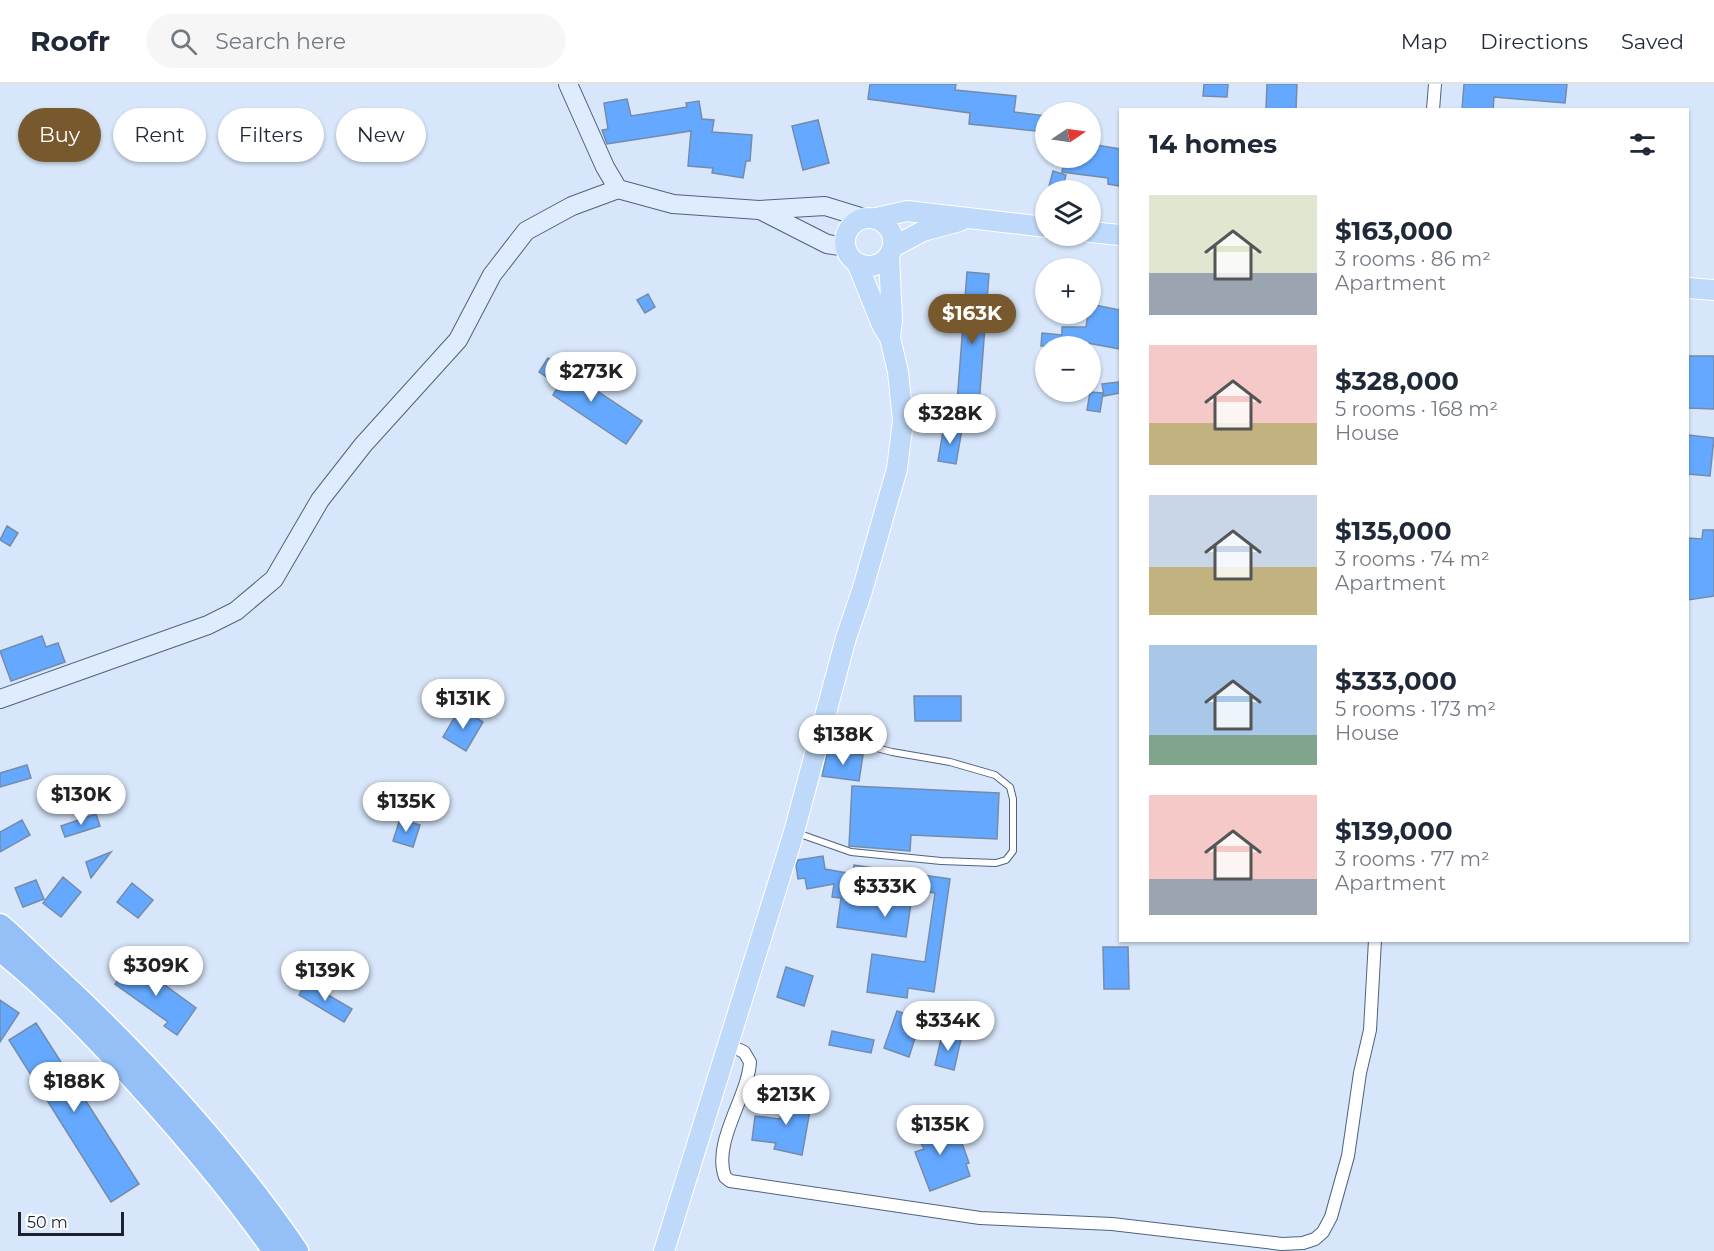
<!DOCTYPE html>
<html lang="en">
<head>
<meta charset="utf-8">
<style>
  body { margin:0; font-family:Montserrat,sans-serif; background:#f6f6f7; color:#1f2937; height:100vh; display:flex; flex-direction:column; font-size:22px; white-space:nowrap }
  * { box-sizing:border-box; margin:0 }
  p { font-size:20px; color:#747a83 }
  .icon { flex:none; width:33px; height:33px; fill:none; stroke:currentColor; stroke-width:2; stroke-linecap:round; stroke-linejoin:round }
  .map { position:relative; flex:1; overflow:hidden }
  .drawer { position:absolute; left:1119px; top:24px; width:570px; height:834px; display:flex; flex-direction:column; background:#fff; border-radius:0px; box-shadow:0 2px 4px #0004 }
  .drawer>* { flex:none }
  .hud { position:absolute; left:18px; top:24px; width:570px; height:54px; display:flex; gap:12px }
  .needle { width:39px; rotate:77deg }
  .buttons { position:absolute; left:1035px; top:18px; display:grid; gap:12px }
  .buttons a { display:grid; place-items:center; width:66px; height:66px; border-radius:50%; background:#fff; box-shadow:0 2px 4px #0004; font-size:30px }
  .scale { position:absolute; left:18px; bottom:15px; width:106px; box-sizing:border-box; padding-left:6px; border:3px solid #19222e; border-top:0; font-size:16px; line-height:21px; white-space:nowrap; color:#19222e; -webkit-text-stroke:4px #fff; paint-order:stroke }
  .price { position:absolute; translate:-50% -51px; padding:0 14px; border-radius:21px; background:#fff; color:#222; font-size:20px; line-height:39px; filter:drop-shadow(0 2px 3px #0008) }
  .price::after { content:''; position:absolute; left:50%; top:36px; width:18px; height:14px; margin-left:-9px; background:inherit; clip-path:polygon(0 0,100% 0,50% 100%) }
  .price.selected { background:#77592d; color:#fff }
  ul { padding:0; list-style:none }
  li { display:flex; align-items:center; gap:18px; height:150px; padding:0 30px }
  li span { display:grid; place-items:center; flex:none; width:168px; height:120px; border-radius:0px; color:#555 }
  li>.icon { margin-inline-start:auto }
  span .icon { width:72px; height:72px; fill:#fffc; stroke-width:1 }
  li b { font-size:26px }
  h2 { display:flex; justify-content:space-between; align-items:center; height:72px; padding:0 30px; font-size:26px }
  .pill { padding:0 21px; border-radius:27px; background:#fff; box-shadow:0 2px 4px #0004; font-size:21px; line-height:54px }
  .pill.selected { background:#77592d; color:#fff }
  header { display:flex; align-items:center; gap:36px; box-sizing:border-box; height:84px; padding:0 30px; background:#fff; border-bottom:2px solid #e0e1e3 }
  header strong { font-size:28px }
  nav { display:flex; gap:33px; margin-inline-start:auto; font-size:21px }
  .search { width:420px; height:54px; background:#f6f6f7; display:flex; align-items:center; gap:15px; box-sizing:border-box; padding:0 21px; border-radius:33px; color:#747a83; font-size:22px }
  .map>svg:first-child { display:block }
  .building { fill:#64a9ff; stroke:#748ba9; stroke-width:1.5 }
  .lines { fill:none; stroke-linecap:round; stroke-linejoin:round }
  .lane-casing { stroke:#4d637f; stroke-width:8 }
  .street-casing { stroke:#4d637f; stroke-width:14 }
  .secondary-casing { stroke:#4d637f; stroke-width:20 }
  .primary-casing { stroke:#fff; stroke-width:22 }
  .highway-casing { stroke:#fff; stroke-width:25 }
  .lane { stroke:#fff; stroke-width:6 }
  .street { stroke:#fff; stroke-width:12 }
  .secondary { stroke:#dfecfd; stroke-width:18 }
  .primary { stroke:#bfd9fa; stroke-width:20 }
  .highway { stroke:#94c0f7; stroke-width:22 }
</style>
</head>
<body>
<header>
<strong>Roofr</strong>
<div class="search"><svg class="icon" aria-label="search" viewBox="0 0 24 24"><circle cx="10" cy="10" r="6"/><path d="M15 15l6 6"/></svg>Search here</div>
<nav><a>Map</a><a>Directions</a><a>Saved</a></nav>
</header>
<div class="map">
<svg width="1714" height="1167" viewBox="0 0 1714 1167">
  <rect width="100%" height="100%" fill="#d7e6fa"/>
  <!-- building -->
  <path class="building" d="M870,0H956L955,6L1016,12L1014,28L1046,32V48L969,40L970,29L868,15Z
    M1204,0H1228L1227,13L1203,12Z
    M1267,0H1297L1296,26H1266Z
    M1464,0H1567L1565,19L1494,13L1493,26H1462Z
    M627,15L631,32L687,23L686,19L699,17L702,35L714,36L712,48L752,51L750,77H746L743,94L712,89L713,84L688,82L691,47L607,60L602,46L608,45L604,19Z
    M818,36L829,79L803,86L792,42Z
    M1090,60L1120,65V102L1108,100V94L1062,88L1064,74H1090Z
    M1053,87L1066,91L1062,106H1048Z
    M967,188L989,190L978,334L956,332Z
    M648,210L655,223L645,229L637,216Z
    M1090,220L1120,226V265L1071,256V262H1041L1042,249L1062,251V243H1086L1088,230H1090Z
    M1688,272H1714V325L1688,324Z
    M548,274L642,337L626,360L553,311L559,301L539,288Z
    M1119,298L1120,309L1104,312L1102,300Z
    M1090,308L1103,309L1100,328L1087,326Z
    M944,342L962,345L956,380L938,377Z
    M1688,351L1714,354L1710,392L1688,390Z
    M7,442L18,449L10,462L0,456Z
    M1703,446H1714V512L1688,516V454L1702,455Z
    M42,552L46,563L58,559L65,578L11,597L0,567Z
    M914,612H961V637H915Z
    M460,624L483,638L466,667L443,653Z
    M828,666L863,671L859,697L822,692Z
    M27,681L31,694L0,703V689Z
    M852,702L999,709L997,755L911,751L910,767L849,762Z
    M96,730L100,742L65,753L61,742Z
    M400,735L420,741L413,763L393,757Z
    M22,736L30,751L0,768V748Z
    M111,768L91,794L86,778Z
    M823,772L825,785L853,790L854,781L950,795L934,908L908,904L907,914L867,908L872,870L925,878L935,809L913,806L906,853L837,843L841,814L832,813L834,800L807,805L805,794L798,795L796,781L798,776Z
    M63,793L81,808L61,833L43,819Z
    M36,796L44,815L23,823L15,804Z
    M132,799L153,816L138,834L117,818Z
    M1103,863H1128L1129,905H1104Z
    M132,877L196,924L177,951L164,942L168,938L115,900Z
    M786,883L813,892L804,922L777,913Z
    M306,898L352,925L344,938L299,911Z
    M0,916L19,929L0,958Z
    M897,927L921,935L909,973L884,964Z
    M36,939L139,1100L111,1118L9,956Z
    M832,947L874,956L871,969L829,961Z
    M942,951L961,955L954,986L935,981Z
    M785,1010L812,1015L802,1071L774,1065L776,1059L752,1056L755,1032L780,1035Z
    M924,1029L937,1056L958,1048L969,1079L966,1080L970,1092L930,1107L915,1068L924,1065L909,1036Z"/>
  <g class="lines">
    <defs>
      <path id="lane" d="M797,749L851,768L941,777L996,779L1006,776L1013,767V715L1010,703L995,691L950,678L892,668L823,650"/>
      <path id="street" d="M1433,26L1435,0
        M729,961L744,968L750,978C748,1013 712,1058 725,1093L730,1097L980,1134L1112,1140L1282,1160L1303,1159L1315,1155L1323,1148L1331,1133L1348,1072L1360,989L1370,946L1375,856"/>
      <path id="secondary" d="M568,0L605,83L618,105L673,120L759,126L825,122L864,134
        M760,126L827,160L846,163
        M0,615L208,541L236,527L274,495L320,416L363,361L458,256L492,191L526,147L572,122L618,105"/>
      <path id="primary" d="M876,134L907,127L1046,143
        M845 158a24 24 0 1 1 48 0a24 24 0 1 1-48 0Z
        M1090,148L1120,151
        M893,163L923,147L960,137
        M889,172L892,236L890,254
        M1688,204L1714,206
        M664,1167L794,748L846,554L862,507L897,385L903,337L898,288L890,254L882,241L857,179"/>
      <path id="highway" d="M0,841C20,858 38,877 57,894C146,977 228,1066 297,1167
        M0,866C49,905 93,951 135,997C184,1051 232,1107 274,1167"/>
    </defs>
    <!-- lane casing -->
    <use href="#lane" class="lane-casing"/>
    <!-- street casing -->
    <use href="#street" class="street-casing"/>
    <!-- secondary casing -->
    <use href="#secondary" class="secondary-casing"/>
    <!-- primary casing -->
    <use href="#primary" class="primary-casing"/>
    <!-- highway casing -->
    <use href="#highway" class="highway-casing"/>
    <!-- lane -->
    <use href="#lane" class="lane"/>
    <!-- street -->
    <use href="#street" class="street"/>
    <!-- secondary -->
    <use href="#secondary" class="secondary"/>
    <!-- primary -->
    <use href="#primary" class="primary"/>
    <!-- highway -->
    <use href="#highway" class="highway"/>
  </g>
</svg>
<div class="buttons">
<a><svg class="needle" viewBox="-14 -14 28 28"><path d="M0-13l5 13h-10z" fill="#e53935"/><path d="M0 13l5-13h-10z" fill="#747a83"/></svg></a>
<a><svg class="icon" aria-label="layers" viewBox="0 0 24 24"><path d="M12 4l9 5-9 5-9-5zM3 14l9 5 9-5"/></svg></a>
<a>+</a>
<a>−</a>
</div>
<div class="scale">50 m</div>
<b class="price selected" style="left:972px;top:261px">$163K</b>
<b class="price" style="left:591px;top:319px">$273K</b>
<b class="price" style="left:950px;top:361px">$328K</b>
<b class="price" style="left:463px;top:646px">$131K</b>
<b class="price" style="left:843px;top:682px">$138K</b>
<b class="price" style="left:81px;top:742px">$130K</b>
<b class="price" style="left:406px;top:749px">$135K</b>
<b class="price" style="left:885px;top:834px">$333K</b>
<b class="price" style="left:156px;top:913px">$309K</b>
<b class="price" style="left:325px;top:918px">$139K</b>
<b class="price" style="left:948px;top:968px">$334K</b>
<b class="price" style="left:74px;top:1029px">$188K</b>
<b class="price" style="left:786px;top:1042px">$213K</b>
<b class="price" style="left:940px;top:1072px">$135K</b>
<div class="hud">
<a class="pill selected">Buy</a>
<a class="pill">Rent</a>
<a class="pill">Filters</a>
<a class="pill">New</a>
</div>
<section class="drawer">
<h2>14 homes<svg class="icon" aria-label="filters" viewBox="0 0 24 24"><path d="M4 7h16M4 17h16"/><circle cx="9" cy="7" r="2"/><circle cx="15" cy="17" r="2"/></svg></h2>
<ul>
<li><span style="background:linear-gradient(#dfe7d0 65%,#9aa5b1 0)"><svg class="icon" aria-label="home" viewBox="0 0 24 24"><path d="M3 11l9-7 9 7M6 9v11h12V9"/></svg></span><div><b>$163,000</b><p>3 rooms · 86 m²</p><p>Apartment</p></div></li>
<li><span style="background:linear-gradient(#f6c9c9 65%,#c2b280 0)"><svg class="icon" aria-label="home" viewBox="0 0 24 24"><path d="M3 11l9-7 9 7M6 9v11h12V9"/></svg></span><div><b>$328,000</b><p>5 rooms · 168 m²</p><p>House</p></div></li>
<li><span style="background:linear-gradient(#c9d6e8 60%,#c2b280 0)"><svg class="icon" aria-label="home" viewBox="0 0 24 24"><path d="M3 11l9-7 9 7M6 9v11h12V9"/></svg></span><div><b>$135,000</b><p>3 rooms · 74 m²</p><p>Apartment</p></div></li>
<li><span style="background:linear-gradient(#a9c7e8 75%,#7fa58c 0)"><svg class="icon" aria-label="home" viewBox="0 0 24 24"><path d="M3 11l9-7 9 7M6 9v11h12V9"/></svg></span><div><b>$333,000</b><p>5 rooms · 173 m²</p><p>House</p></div></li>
<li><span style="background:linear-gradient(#f6c9c9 70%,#9aa5b1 0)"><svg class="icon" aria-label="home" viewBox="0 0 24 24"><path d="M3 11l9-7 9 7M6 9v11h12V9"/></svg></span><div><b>$139,000</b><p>3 rooms · 77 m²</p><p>Apartment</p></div></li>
</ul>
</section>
</div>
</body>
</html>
